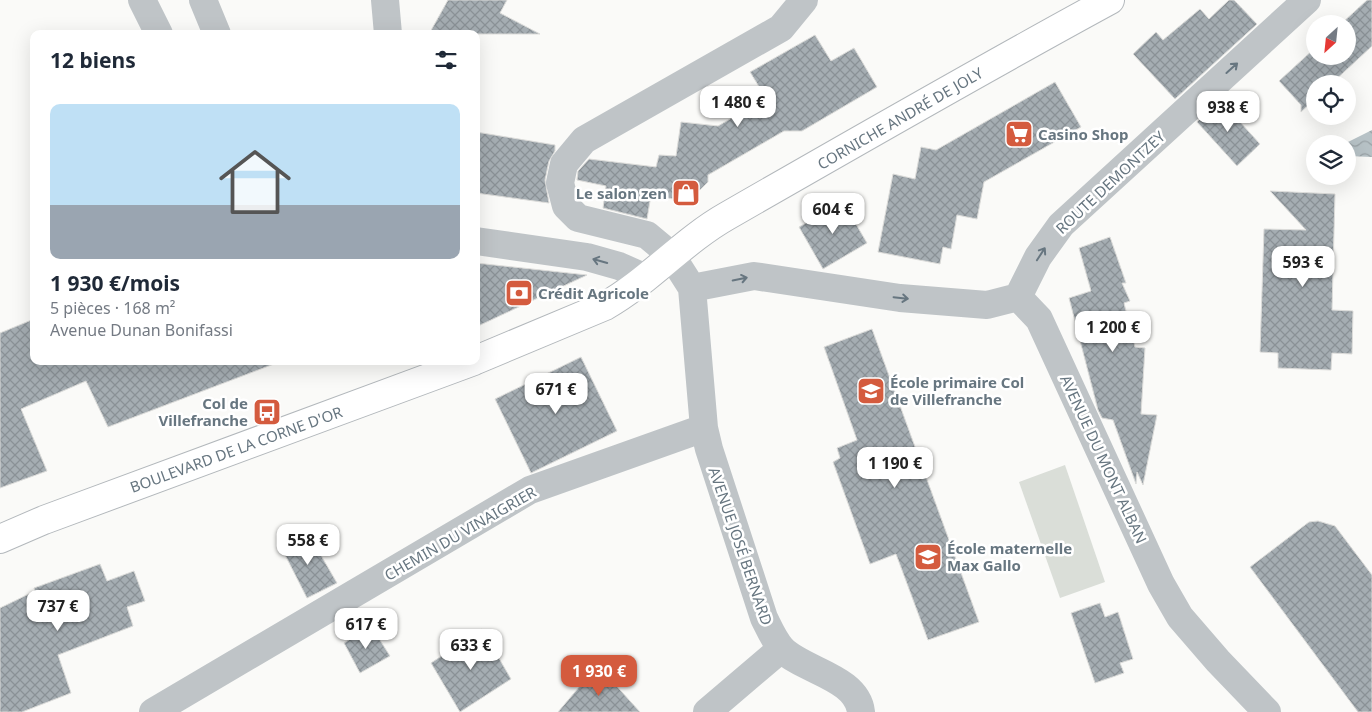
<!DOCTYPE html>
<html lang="fr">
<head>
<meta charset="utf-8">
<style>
  body { margin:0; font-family:"Noto Sans",sans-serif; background:#f6f6f7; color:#1f2937; height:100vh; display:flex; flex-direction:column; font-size:19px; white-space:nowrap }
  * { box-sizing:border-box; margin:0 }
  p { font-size:16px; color:#747a83 }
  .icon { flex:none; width:28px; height:28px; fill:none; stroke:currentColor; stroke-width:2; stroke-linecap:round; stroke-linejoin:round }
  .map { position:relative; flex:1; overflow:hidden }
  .panel { position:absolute; left:30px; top:30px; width:450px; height:335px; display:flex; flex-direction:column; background:#fff; border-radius:10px; box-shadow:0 5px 20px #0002 }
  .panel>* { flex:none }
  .needle { width:32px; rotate:207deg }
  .fabs { position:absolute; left:1306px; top:15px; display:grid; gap:10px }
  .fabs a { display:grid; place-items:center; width:50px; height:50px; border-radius:50%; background:#fff; box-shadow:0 5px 20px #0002; font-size:25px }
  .price { position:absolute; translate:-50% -42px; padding:0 11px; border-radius:10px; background:#fff; color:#222; font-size:16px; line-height:32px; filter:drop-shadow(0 1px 2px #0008) }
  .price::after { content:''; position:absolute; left:50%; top:30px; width:15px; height:11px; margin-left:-8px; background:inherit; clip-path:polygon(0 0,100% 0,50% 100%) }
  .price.on { background:#d45b3e; color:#fff }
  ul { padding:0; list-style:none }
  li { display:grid; align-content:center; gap:10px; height:265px; padding:0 20px }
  li span { display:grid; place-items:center; height:155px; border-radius:10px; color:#555 }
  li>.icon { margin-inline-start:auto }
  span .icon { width:90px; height:90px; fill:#fffc; stroke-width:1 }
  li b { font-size:21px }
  h2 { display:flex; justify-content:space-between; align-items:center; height:60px; padding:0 20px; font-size:21px }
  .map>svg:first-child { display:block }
  .park { fill:#daded8 }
  .water { fill:url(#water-waves) }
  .building { fill:url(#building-cross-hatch); stroke:#dcdcda }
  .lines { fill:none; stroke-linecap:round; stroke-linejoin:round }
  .primary-casing { stroke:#b3b8bc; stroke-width:30 }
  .street { stroke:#bfc4c7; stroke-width:28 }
  .primary { stroke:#fff; stroke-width:28 }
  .oneway { stroke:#677680 }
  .labels { text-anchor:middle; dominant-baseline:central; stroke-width:5; stroke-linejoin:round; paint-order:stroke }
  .street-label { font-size:15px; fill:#677680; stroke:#fff }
  .poi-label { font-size:15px; font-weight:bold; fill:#677680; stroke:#fff; text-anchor:start }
</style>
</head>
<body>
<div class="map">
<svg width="1372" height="712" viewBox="0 0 1372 712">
  <defs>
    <pattern id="water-waves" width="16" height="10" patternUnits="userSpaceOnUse" patternTransform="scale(1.25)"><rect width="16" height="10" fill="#b7c2c6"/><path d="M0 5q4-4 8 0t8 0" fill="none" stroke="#99a2a6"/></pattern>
    <pattern id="building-cross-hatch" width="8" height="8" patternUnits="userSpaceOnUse" patternTransform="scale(1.25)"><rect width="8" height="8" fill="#a5adb2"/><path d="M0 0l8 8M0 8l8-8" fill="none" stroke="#8a9196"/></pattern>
  </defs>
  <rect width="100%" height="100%" fill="#fafaf8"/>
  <!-- park -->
  <path class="park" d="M1065,465L1105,582L1060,598L1019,482Z"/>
  <!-- water -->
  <path class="water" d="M1372,130V157L1348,156V144L1346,143Z"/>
  <!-- building -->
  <path class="building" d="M448,0H507L500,13L540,34H429Z
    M1229,0H1234L1257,24L1175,99L1133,54L1156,32L1163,40L1200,9L1209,19Z
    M1367,0H1372V46L1331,84H1315V99L1301,112V105L1279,81L1315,48V56H1348V24H1341Z
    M815,35L831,61L854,48L877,87L802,131H784L708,175V182L697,193L695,203L651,195L647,219L603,208L606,186L577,180L578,171L589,159L656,167L659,155L676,156L681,122L718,126L766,98L750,72Z
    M1055,82L1081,127L984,182L977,219L957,215L951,249L943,247L940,264L878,252L893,174L915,179L921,147L936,150Z
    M1220,100L1260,144L1237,166L1197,122Z
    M476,132L555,145V151L549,161L545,180L549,203L476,193Z
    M1270,191L1335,194L1332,310L1353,311L1352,354L1332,353L1331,370L1278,368V353L1260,352L1264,229L1306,230Z
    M843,202L867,243L823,269L799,227Z
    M1110,237L1126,283H1122L1130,301L1124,303L1135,347L1145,348L1141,414L1157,415L1143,485L1137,472L1136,484L1113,420L1102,418L1098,410L1069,298L1091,291L1079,248Z
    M476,263L587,275L476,327Z
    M34,319V361H273L274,364L108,427L86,381L21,409L47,471L0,488V333Z
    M872,329L979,622L928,640L896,554L870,564L833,462L840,458L837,448L857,440L824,347Z
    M581,357L617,431L531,473L495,399Z
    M1318,521L1335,526L1372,575V712H1358L1250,567L1309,522Z
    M308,533L337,583L307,598L281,547Z
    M100,564L107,581L134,571L145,601L127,607L133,626L58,655L71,693L22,712H0V608L35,591L34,588Z
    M1100,603L1105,617L1118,612L1133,659L1120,663L1124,673L1095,683L1071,613Z
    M371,626L390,656L360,673L344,643Z
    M482,629L511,679L460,712L431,663Z
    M601,669L640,712H558L580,686Z"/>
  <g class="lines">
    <defs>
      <path id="primary" d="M476,360L605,306C649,281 683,241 727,216C854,143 981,70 1110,0
        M0,539L44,520L474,361"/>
    </defs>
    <!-- primary casing -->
    <use href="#primary" class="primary-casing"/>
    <!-- street -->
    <path class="street" d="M142,0L159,34
      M203,0L217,34
      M385,0L388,34
      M804,0L781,28L584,140L564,164L560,183L566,206L578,218L647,235L671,255L692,288L704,428L709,449L764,618C769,628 774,640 782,649C803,671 857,677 861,712
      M476,241L587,257L619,266L646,278
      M692,288L754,276L900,298L987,305L1018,297
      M1018,297L1039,319L1161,584L1180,617L1218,661L1267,712
      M1018,297L1038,257L1061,225L1307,0
      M153,712L530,490L704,428
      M707,712L781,649"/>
    <!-- primary -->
    <use href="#primary" class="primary"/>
  </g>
  <!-- one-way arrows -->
  <defs><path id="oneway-shaft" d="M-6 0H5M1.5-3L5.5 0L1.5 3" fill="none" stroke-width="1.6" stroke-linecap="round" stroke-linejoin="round" transform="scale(1.25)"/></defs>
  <g class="oneway">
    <use href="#oneway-shaft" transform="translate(1232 68) rotate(-42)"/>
    <use href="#oneway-shaft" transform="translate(1041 254) rotate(-57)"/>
    <use href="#oneway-shaft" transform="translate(600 261) rotate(-164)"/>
    <use href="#oneway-shaft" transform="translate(740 279) rotate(-12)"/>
    <use href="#oneway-shaft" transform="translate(901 298) rotate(6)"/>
  </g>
  <!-- icons -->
  <defs>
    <symbol id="supermarket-square" viewBox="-11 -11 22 22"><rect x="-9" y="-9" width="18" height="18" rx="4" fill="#d45b3e" stroke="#fff"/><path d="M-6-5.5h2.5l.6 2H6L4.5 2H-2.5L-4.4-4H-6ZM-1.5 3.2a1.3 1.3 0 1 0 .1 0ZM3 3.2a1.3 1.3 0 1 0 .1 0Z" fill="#fff"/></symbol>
    <symbol id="shop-square" viewBox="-11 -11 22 22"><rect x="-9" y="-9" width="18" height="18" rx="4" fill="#d45b3e" stroke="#fff"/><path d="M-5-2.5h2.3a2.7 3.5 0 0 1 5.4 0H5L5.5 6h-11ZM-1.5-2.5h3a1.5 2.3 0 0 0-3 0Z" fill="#fff"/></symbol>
    <symbol id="bank-square" viewBox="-11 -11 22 22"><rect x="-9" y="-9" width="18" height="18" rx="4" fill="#d45b3e" stroke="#fff"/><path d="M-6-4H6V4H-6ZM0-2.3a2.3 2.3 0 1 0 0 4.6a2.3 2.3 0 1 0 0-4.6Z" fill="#fff"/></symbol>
    <symbol id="school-square" viewBox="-11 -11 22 22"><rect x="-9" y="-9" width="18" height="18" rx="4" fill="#d45b3e" stroke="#fff"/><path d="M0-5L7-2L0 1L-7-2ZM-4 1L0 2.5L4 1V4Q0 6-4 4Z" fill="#fff"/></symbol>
    <symbol id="bus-square" viewBox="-11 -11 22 22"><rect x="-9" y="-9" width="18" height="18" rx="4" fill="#d45b3e" stroke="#fff"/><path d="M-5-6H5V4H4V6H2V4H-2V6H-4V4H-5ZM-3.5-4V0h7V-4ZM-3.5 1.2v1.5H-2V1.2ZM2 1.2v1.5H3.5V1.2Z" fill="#fff"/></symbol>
  </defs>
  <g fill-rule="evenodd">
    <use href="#supermarket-square" x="1003" y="118" width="32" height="32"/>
    <use href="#shop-square" x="670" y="177" width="32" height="32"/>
    <use href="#bank-square" x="503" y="277" width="32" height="32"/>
    <use href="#school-square" x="855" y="375" width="32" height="32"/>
    <use href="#bus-square" x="251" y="396" width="32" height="32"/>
    <use href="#school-square" x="912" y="541" width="32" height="32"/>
  </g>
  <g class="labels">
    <!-- street labels -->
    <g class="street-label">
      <text transform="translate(900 118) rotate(-30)">CORNICHE ANDRÉ DE JOLY</text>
      <text transform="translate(1110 182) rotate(-43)">ROUTE DEMONTZEY</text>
      <text transform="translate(236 449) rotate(-20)">BOULEVARD DE LA CORNE D'OR</text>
      <text transform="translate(1104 459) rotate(65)">AVENUE DU MONT ALBAN</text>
      <text transform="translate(460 533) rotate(-30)">CHEMIN DU VINAIGRIER</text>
      <text transform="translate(741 546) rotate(71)">AVENUE JOSÉ BERNARD</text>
    </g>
    <!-- poi labels -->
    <g class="poi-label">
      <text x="1038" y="134">Casino Shop</text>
      <text x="667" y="193" text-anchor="end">Le salon zen</text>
      <text x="538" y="293">Crédit Agricole</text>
      <text x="890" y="382">École primaire Col<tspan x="890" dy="17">de Villefranche</tspan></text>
      <text x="248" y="403" text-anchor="end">Col de<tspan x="248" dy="17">Villefranche</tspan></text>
      <text x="947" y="548">École maternelle<tspan x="947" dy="17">Max Gallo</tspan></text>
    </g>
  </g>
</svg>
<div class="fabs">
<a><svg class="needle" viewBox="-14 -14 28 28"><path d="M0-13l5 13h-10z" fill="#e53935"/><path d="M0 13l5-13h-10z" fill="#747a83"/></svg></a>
<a><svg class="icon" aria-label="locate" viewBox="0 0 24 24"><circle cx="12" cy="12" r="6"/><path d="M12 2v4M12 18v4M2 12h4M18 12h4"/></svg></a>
<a><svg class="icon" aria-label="layers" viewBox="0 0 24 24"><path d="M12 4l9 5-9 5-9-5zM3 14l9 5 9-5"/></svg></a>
</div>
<b class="price" style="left:738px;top:128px">1 480 €</b>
<b class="price" style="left:1228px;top:133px">938 €</b>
<b class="price" style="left:833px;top:235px">604 €</b>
<b class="price" style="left:1303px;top:288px">593 €</b>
<b class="price" style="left:1113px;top:353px">1 200 €</b>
<b class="price" style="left:556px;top:415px">671 €</b>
<b class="price" style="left:895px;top:489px">1 190 €</b>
<b class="price" style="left:308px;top:566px">558 €</b>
<b class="price" style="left:58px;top:632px">737 €</b>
<b class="price" style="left:366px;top:650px">617 €</b>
<b class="price" style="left:471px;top:671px">633 €</b>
<b class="price on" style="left:599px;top:697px">1 930 €</b>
<section class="panel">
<h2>12 biens<svg class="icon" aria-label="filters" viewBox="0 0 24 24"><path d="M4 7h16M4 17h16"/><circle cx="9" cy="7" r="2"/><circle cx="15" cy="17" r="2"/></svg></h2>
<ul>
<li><span style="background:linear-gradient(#bfe0f5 65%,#9aa5b1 0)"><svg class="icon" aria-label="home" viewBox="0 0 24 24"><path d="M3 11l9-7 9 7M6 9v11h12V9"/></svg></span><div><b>1 930 €/mois</b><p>5 pièces · 168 m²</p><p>Avenue Dunan Bonifassi</p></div></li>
</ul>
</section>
</div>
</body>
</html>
